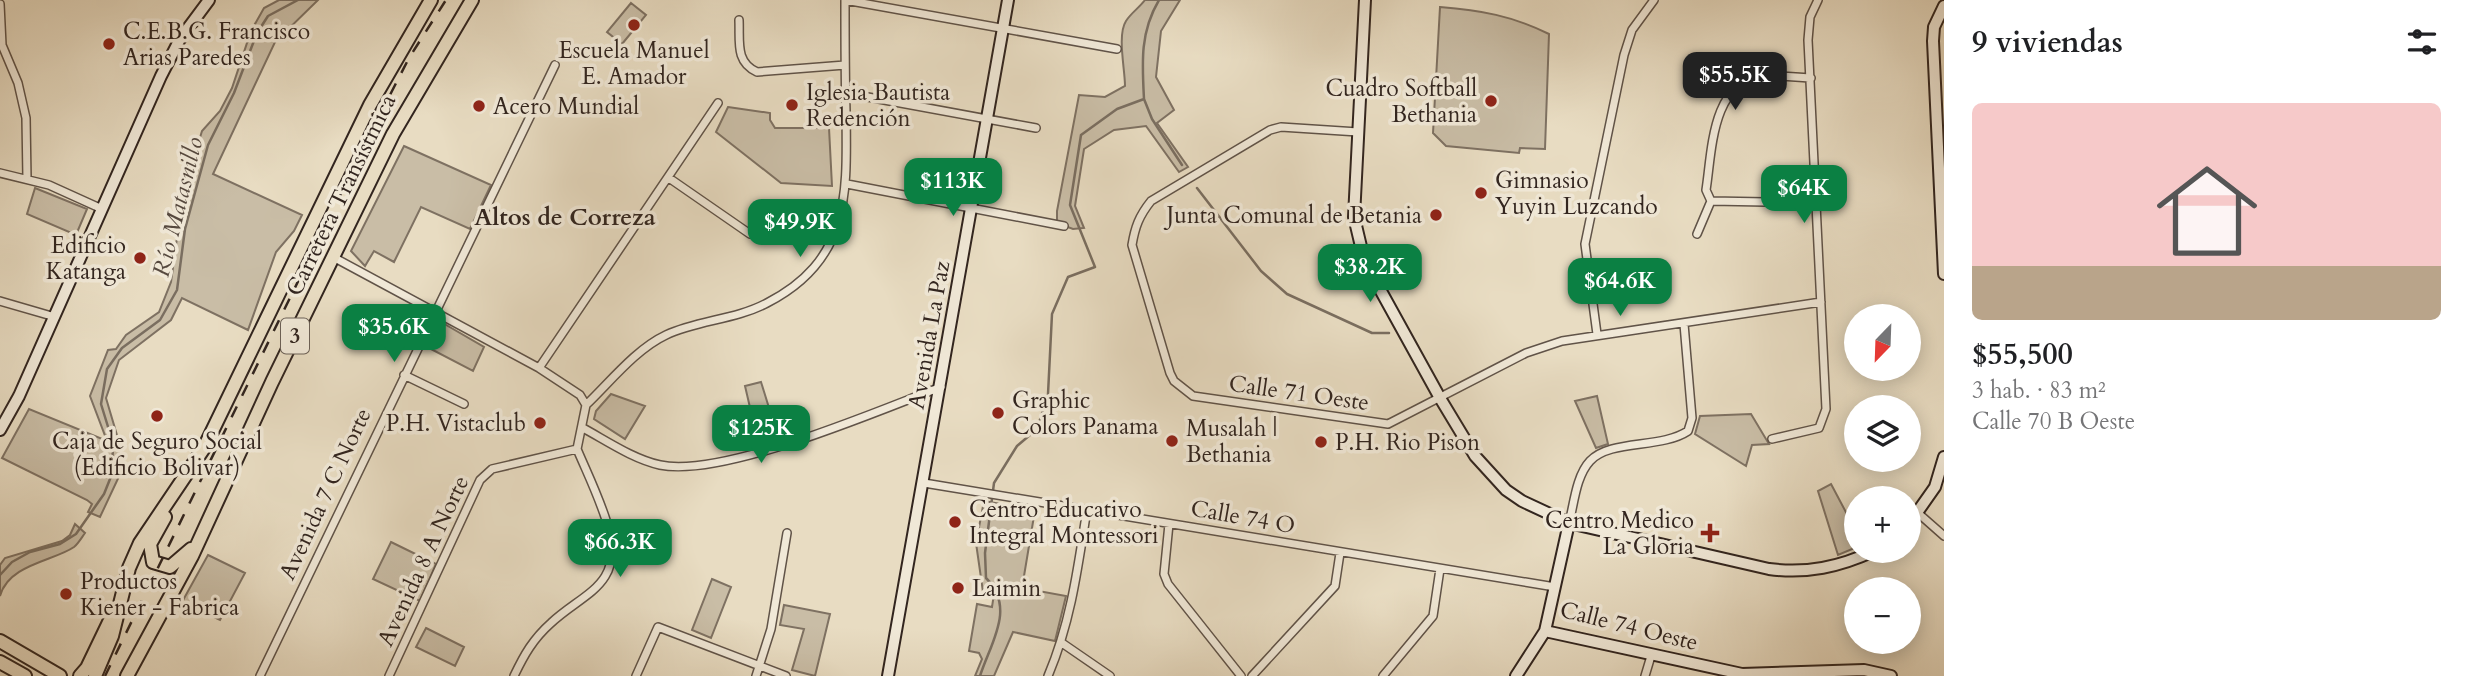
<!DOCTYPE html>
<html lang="es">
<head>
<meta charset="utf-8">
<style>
  body { margin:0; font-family:Cardo,serif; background:#f6f6f6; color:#202124; height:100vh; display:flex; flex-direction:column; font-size:26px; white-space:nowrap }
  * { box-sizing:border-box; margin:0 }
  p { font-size:23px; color:#757577 }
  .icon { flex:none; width:38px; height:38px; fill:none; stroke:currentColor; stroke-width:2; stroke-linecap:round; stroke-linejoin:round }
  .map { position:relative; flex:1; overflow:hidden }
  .side { display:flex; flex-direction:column; background:#fff; width:525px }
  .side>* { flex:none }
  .needle { width:46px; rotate:203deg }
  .controls { position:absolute; left:1844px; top:304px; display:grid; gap:14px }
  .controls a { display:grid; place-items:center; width:77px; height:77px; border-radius:50%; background:#fff; box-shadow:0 4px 18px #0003; font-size:35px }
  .price { position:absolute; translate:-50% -60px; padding:0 16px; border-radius:14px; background:#0b8043; color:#fff; font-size:23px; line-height:46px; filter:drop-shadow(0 2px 4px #0008) }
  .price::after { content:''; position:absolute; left:50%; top:42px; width:21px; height:16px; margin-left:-10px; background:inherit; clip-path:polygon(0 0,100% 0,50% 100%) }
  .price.selected { background:#222; color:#fff }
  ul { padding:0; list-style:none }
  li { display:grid; align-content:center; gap:14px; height:371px; padding:0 28px }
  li+li { border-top:2px solid #e0e0e0 }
  li span { display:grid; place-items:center; height:217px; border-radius:10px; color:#555 }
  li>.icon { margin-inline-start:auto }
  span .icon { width:126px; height:126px; fill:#fffc; stroke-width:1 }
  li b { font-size:30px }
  h2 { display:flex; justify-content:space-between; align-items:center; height:84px; padding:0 28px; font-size:30px }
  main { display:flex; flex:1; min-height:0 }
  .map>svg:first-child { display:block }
  .green { fill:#c9bda6; stroke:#7e7162; stroke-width:2 }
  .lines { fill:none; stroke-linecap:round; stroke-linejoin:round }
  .stream { stroke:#7a6e60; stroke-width:2.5 }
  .street-casing { stroke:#605348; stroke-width:10 }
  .secondary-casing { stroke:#32251f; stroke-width:14 }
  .primary-casing { stroke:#32251f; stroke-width:16 }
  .street { stroke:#f0e8d7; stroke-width:7 }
  .secondary { stroke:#f0e8d7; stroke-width:10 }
  .primary { stroke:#e8dcc2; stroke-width:12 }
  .rail { stroke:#32251f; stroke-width:2.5; stroke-dasharray:12 12; stroke-linecap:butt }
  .poi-dot { fill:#8f2418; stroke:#f0e8d7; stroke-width:2.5 }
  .labels { text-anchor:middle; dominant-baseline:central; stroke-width:7; stroke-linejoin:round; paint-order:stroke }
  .shield { fill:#f0e8d7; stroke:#6b6056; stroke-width:2 }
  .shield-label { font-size:21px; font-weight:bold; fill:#32251f }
  .poi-label { font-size:23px; fill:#32251f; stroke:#f0e8d7; text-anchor:start }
  .street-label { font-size:23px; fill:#32251f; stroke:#f0e8d7 }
  .water-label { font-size:24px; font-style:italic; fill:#56493f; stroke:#f0e8d7 }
  .neighbourhood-label { font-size:24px; font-weight:bold; fill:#32251f; stroke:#f0e8d7 }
</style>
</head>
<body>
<main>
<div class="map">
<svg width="1944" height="676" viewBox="0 0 1944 676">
  <rect width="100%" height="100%" fill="#e8dcc2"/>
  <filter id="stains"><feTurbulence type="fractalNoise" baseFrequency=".00286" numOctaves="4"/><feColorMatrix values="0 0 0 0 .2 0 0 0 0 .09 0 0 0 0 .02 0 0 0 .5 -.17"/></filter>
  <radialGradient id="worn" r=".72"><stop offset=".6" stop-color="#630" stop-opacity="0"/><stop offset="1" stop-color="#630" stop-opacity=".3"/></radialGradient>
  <!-- green -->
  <path class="green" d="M279,0H318L275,42L213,174L302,215L294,231L276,252L248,330L182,298L171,320L119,360L106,398L119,442L122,470L100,517L88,512L92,504L87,500L2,458L29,409L107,441L90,396L108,350L116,349L126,335L159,312L171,282L178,230L185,213L183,193L202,131L220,111L232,88L251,31L264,8Z
    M1145,0H1180L1161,31L1156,77L1174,110L1157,123L1188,167L1179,172L1146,126L1114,130L1084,149L1075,206L1084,228L1073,229L1057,223V211L1079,95L1105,97L1125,86C1125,69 1117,35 1126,21C1131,13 1139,8 1145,0Z
    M631,3L646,15L622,44L607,32Z
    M1440,7C1480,10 1513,16 1549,34L1545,149L1520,148L1519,153L1446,146L1433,133Z
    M728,107L770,113V120L775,128H829L832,186L781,183L716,132Z
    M404,146L491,185L470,229L421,207L394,262L374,251L365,266L351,251Z
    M35,188L87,209L76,235L27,214Z
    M441,322L484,347L473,371L427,347L434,329Z
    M761,382L778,437L758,442L745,386Z
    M611,394L645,406L625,439L594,419L596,411Z
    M1597,396L1608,444L1596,448L1575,401Z
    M1751,414L1769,444L1752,445L1746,466L1695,434L1700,416Z
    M1831,484L1857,533V547L1838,555L1818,491Z
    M984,501L1035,510L1022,588L1066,596L1055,641L1013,632L994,676H975L982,659L979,653L969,651L977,604L992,607L994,594L983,592L976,543Z
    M75,524L85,533C82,537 78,544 74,547C54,561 9,564 0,596V565L5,558L62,541L70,535Z
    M391,542L436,564L420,601L373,579Z
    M208,555L245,573L220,620L182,602Z
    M712,579L731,587L711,638L692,630Z
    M784,605L830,614L815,676L792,670L804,629L780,625Z
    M426,628L464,647L455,666L416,647Z"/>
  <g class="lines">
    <!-- stream -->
    <path class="stream" d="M1144,99L1152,119L1182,165
      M1197,188L1261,271L1287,294L1372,333H1389
      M0,575L12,562L30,552L60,544L76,534L104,494L112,474L113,443L101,404L107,369L122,348L160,320L177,290L185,229L208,145L234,93L257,33L268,16L298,0
      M980,676C991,642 1016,608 986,578L985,553L994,483L1017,446L1037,429L1048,394L1052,314L1068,277L1095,267L1070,205L1081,135L1117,109L1144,99C1142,62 1140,32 1159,0"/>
    <defs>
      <path id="street" d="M845,0L1117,49
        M0,4L2,45L18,83L26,118L27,179
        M739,20C740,42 735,62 757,72L845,65
        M846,93L1036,128
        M1358,132L1281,127L1270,130L1151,201C1139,216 1135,227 1132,245L1170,373L1174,381L1193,396L1388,424L1526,353L1562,341L1821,302
        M0,173L49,185L102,209
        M669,178L750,234
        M847,184L1064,226
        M1711,201L1706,190C1712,153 1711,82 1762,76C1777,75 1795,77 1811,78
        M1711,201L1817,203
        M1697,234L1711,201
        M333,257L539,368L580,395L586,405L577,449
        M0,301L55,317
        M1597,334L1585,244L1624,55L1632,30L1654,0
        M539,368L718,103
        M404,375L464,404
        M586,405C610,382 636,349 666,335C698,320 735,320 767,303C851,260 847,193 846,112C845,74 845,37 845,0
        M583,428C607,441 633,459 660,465C723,478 877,411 941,387
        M1772,439L1819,428L1826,409L1808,40L1810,17L1818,0
        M924,483L1555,587
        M1918,513L1944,536
        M1569,523C1574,504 1576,476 1590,461C1610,439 1661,449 1688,431L1692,418L1684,324
        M1169,524L1164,574L1168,584L1241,676
        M1062,643L1110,676
        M260,676L555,65
        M389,676L480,480L492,469L577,449
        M514,676C524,655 533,639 551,623C583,593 623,586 609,530C602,503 588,475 577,449
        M636,676L658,627L786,676
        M756,676L771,629L787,533
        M1048,676C1071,622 1078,567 1087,509
        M1252,676L1335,586L1340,553
        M1383,676L1433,616L1440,569
        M1645,676L1651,656"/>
      <path id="secondary" d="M1365,0L1354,217L1363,255L1371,273L1440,398L1475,456L1506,490L1522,501L1569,523L1769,569C1807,574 1839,567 1874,551
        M1944,6L1934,27L1933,41L1944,274
        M0,430L19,396L161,76L180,39L209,0
        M1909,524L1935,487L1944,457
        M1545,631L1742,674L1864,670L1891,676
        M888,676L1008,0
        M1516,676L1545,631L1569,523"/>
      <path id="primary" d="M165,517L150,544L153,562L170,567L191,549
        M0,641L60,676
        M0,662L25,676
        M80,676L87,668L112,616
        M95,676L112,636L129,568L140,543L204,448L370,105L431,0
        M127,676L192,556L272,382L393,134L472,0"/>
    </defs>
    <!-- street casing -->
    <use href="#street" class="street-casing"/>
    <!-- secondary casing -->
    <use href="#secondary" class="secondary-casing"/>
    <!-- primary casing -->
    <use href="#primary" class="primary-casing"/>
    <!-- street -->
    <use href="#street" class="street"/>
    <!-- secondary -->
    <use href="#secondary" class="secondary"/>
    <!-- primary -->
    <use href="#primary" class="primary"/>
    <!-- rail -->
    <path class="rail" d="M105,676L375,124L409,58L446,0"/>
  </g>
  <!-- markers -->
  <g class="poi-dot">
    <circle cx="634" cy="25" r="7"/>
    <circle cx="109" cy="44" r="7"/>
    <circle cx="1491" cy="101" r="7"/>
    <circle cx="792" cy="105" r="7"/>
    <circle cx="479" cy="106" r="7"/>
    <circle cx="1481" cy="193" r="7"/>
    <circle cx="1436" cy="215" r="7"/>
    <circle cx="140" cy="258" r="7"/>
    <circle cx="998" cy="413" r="7"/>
    <circle cx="157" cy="416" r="7"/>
    <circle cx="540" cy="423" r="7"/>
    <circle cx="1172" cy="441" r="7"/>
    <circle cx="1321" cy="442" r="7"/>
    <circle cx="955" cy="522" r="7"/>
    <path d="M1706.5 522.5h7v7h7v7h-7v7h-7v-7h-7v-7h7z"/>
    <circle cx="958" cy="588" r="7"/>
    <circle cx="66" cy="594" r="7"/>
  </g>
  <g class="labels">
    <!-- shield labels -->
    <rect class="shield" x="281" y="318.5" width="28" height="35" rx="5"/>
    <g class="shield-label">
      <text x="295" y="336">3</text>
    </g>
    <!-- poi labels -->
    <g class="poi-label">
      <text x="123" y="31">C.E.B.G. Francisco<tspan x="123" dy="26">Arias Paredes</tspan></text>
      <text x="634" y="50" text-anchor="middle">Escuela Manuel<tspan x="634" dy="26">E. Amador</tspan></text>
      <text x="1477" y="88" text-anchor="end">Cuadro Softball<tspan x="1477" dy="26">Bethania</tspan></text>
      <text x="806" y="92">Iglesia Bautista<tspan x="806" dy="26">Redención</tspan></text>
      <text x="493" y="106">Acero Mundial</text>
      <text x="1495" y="180">Gimnasio<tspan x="1495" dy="26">Yuyin Luzcando</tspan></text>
      <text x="1422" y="215" text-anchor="end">Junta Comunal de Betania</text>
      <text x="126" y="245" text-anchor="end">Edificio<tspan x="126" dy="26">Katanga</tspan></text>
      <text x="1012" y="400">Graphic<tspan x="1012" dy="26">Colors Panama</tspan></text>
      <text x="526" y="423" text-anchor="end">P.H. Vistaclub</text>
      <text x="1186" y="428">Musalah |<tspan x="1186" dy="26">Bethania</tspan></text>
      <text x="157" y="441" text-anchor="middle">Caja de Seguro Social<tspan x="157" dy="26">(Edificio Bolivar)</tspan></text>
      <text x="1335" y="442">P.H. Rio Pison</text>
      <text x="969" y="509">Centro Educativo<tspan x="969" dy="26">Integral Montessori</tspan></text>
      <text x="1694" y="520" text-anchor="end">Centro Medico<tspan x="1694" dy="26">La Gloria</tspan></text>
      <text x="80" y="581">Productos<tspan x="80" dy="26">Kiener - Fabrica</tspan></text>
      <text x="972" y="588">Laimin</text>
    </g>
    <!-- street labels -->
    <g class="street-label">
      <text transform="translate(341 195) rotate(-64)">Carretera Transístmica</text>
      <text transform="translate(929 335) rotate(-80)">Avenida La Paz</text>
      <text transform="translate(1299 393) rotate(8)">Calle 71 Oeste</text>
      <text transform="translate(325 494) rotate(-65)">Avenida 7 C Norte</text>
      <text transform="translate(1243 517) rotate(10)">Calle 74 O</text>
      <text transform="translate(423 561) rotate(-65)">Avenida 8 A Norte</text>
      <text transform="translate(1629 626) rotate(14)">Calle 74 Oeste</text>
    </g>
    <!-- water labels -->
    <g class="water-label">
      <text transform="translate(178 207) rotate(-76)">Río Matasnillo</text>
    </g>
    <!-- neighbourhood labels -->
    <g class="neighbourhood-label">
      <text x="565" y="217">Altos de Correza</text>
    </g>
  </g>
  <rect width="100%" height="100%" filter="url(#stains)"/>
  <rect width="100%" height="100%" fill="url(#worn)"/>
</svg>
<div class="controls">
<a><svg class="needle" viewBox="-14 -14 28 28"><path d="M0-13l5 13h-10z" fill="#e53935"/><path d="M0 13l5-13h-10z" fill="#757577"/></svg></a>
<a><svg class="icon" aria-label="layers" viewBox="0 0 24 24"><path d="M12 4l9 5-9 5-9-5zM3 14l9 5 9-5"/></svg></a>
<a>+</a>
<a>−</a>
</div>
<b class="price selected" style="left:1735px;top:112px">$55.5K</b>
<b class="price" style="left:953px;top:218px">$113K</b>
<b class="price" style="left:1804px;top:225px">$64K</b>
<b class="price" style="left:800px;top:259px">$49.9K</b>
<b class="price" style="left:1370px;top:304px">$38.2K</b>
<b class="price" style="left:1620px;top:318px">$64.6K</b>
<b class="price" style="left:394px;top:364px">$35.6K</b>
<b class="price" style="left:761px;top:465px">$125K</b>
<b class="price" style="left:620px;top:579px">$66.3K</b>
</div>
<section class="side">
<h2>9 viviendas<svg class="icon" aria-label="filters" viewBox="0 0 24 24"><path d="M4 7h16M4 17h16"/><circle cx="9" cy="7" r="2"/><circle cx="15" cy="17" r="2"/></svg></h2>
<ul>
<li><span style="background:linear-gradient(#f6c9c9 75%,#b9a48a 0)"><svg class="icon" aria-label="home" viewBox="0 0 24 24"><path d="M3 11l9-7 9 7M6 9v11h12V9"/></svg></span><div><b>$55,500</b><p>3 hab. · 83 m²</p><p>Calle 70 B Oeste</p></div></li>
</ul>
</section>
</main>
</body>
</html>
